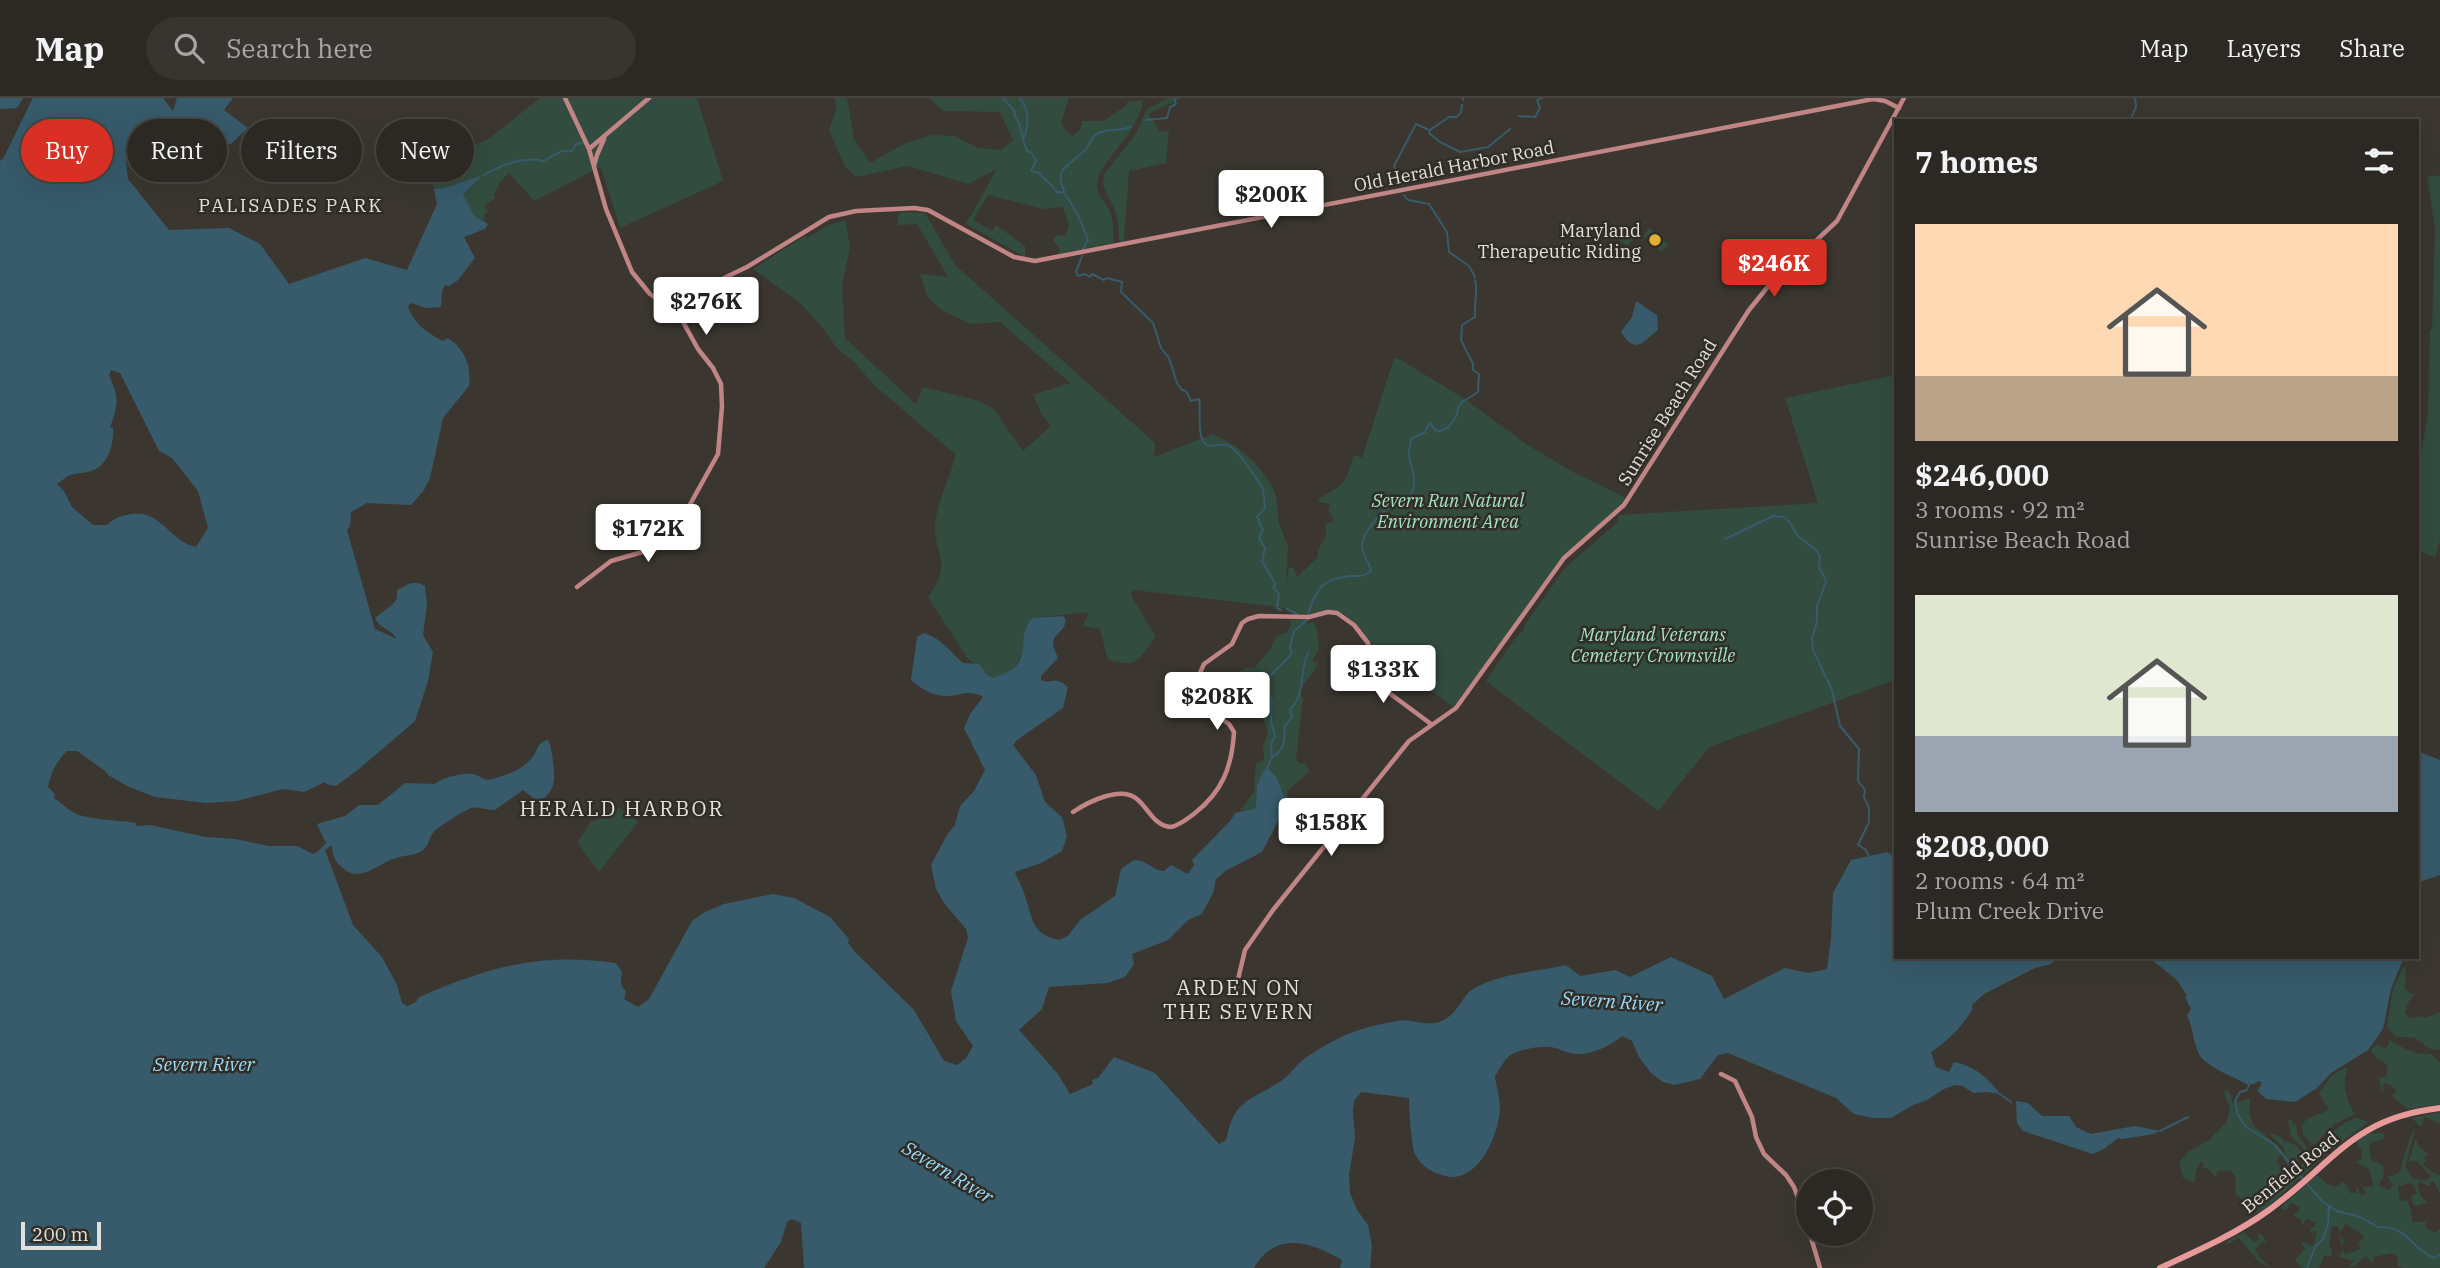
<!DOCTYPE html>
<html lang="en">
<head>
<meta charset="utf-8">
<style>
  body { margin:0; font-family:"IBM Plex Serif",serif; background:#383531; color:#f1f3f6; height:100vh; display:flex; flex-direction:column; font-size:26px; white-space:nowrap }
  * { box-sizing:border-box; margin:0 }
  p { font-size:23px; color:#a6a6a6 }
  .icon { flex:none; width:38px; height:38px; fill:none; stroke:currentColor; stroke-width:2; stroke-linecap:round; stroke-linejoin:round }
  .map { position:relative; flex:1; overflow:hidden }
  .sheet { position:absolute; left:1894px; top:21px; width:525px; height:840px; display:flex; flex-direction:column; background:#2c2924; border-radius:0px; box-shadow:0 7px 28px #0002,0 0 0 2px #484541 }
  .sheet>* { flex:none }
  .guide { position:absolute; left:21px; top:21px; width:665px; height:63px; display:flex; gap:14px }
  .fabs { position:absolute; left:1796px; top:1071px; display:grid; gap:14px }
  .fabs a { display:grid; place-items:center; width:77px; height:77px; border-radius:50%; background:#2c2924; box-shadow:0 7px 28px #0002,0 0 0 2px #484541; font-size:35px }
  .scale { position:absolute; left:21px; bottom:18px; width:80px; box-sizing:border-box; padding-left:7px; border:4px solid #e3e0dc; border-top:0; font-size:19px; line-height:24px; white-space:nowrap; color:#e3e0dc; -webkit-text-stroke:5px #302d27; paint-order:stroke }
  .price { position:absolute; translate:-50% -60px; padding:0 16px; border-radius:7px; background:#fff; color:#222; font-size:23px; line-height:46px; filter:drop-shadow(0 2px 4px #0008) }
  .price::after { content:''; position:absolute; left:50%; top:42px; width:21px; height:16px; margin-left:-10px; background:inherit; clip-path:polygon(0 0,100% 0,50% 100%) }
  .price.current { background:#d93025; color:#fff }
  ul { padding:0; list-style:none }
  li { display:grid; align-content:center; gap:14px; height:371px; padding:0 21px }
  li span { display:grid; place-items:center; height:217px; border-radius:0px; color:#555 }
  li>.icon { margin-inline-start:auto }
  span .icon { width:126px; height:126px; fill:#fffc; stroke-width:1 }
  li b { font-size:30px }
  h2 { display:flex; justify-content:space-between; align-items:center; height:84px; padding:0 21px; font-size:30px }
  .tag { padding:0 24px; border-radius:32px; background:#2c2924; box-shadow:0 7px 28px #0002,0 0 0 2px #484541; font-size:24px; line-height:63px }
  .tag.current { background:#d93025; color:#fff }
  header { display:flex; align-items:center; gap:42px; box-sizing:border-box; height:98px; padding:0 35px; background:#2c2924; border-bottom:2px solid #484541 }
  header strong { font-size:33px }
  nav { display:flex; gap:38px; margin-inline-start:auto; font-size:24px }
  .search { width:490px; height:63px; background:#383531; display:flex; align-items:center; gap:18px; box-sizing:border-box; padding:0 24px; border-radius:38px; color:#a6a6a6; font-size:26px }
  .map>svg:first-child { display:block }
  .green { fill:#324c3f }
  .water { fill:#375b6b; fill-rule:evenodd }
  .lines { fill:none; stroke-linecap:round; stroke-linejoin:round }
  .stream { stroke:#375b6b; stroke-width:2 }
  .secondary { stroke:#c18585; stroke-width:4.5 }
  .primary { stroke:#e69a9a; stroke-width:6 }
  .poi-dot { fill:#e1af34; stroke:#302d27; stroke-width:2.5 }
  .labels { text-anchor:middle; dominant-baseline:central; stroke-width:5; stroke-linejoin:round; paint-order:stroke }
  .street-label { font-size:18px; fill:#e3e0dc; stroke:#302d27 }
  .poi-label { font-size:18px; fill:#e3e0dc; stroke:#302d27; text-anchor:end }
  .park-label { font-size:18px; font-style:italic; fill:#a2e3c3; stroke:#302d27 }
  .neighbourhood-label { font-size:19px; letter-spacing:2px; fill:#e3e0dc; stroke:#302d27 }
  .water-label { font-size:19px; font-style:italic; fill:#99daf9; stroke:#302d27 }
  .quarter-label { font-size:21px; letter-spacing:2px; fill:#e3e0dc; stroke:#302d27 }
</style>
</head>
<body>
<header>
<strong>Map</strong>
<div class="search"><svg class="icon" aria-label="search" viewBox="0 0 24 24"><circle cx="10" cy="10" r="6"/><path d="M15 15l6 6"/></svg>Search here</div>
<nav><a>Map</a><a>Layers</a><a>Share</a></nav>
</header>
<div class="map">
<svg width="2440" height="1170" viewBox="0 0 2440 1170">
  <rect width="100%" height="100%" fill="#3b3730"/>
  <!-- green -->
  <path class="green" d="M540,0H697L723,83L620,130L601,69L534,103L509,75L500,84L494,97L496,99L484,109L488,113L484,117L485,124L474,118L463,96L481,78L445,90L434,91L426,68L490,40Z
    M835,0H847L854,41L870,65L904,46L932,37L954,38L978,50L1001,52L1013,42L1000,14L943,13L929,0H1069L1061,24L1065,32L1072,38L1080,32L1082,23H1104L1127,7V4L1143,2C1140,35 1097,65 1097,86C1097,99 1107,105 1111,116C1114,124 1113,134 1114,143L1112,145L1057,156L1060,151L1053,142L1057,137L1065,138L1069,128L1063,109L1044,111L988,97L973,122L992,133L996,127L1025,148V159L966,126L997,71L968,86L908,68L856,79L845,69L829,32L836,12Z
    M1169,0H1181L1148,16L1160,33L1169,34L1166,65L1129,73L1124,143L1121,144L1119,142C1118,132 1119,122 1115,113C1110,98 1099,92 1105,75L1136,36L1147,11Z
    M2440,77V442L2435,459L2417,453V381L2428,315L2430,232L2432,231L2435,130L2427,79Z
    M901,114L925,115L955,167L1155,345L1154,359L1213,336L1237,349L1256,366L1272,387L1276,398L1279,426L1288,448L1286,488L1289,469L1294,470L1297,479L1318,459C1318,444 1328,444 1326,425H1331L1334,422L1328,412L1330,408L1329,406L1320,404L1318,401C1345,386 1345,386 1354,357L1362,360L1394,260L1399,261L1465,301L1526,346L1573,374L1626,400L1621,408L1577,447L1498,550L1495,548L1488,564L1453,609L1374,550L1356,526L1344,517L1334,512L1309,516L1292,515L1286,510L1134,492L1131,495L1132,499L1156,539C1138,562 1139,570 1108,562L1100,531L1083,528L1089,514L1032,520C1023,550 1027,569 993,581C984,575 978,567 968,561L928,499C956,462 930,455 936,420C940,399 950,378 956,357L873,286L854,264L836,249L822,229L801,206L753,171L805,138L807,140L825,129L845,122L850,148L842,189L845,240L916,306L923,289L976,302L993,310L1023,353L1051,328L1041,315L1033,297L1070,285L1000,224L971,226L943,213L928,200L920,176L948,179L917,126L898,127V117Z
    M1621,128L1635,139L1627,148L1613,137Z
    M1649,130L1668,146L1662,154L1643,138Z
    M1895,277V582L1709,649L1658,713L1486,583L1514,542L1524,532V528L1565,470L1618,424L1619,417L1818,405L1785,300Z
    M1290,522H1306L1308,526L1313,524L1317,531L1319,552L1312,562L1314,565L1318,564C1315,576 1304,583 1299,594L1303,600L1296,661L1300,666L1306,665L1309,674L1287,693L1289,701L1287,706L1277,680L1259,681L1257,710L1240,713L1254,693L1256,666L1264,662L1263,648L1268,635L1263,620V594C1257,584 1242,585 1238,575L1245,570H1255C1264,556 1271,555 1276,538L1287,535L1291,527Z
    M620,710L638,724L599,774L578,745L579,742L591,724Z
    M2404,867L2406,873L2405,890L2411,896L2415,895L2408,905L2405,915L2410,920L2420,918L2426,920L2440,914V951C2427,955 2424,943 2414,940C2408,939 2401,940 2395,938L2387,929L2393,891Z
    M2388,941C2401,949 2416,958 2431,956L2440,965V1006L2408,1011L2392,998L2397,993L2392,988L2384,985L2382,995L2379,979H2386L2388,970L2384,964L2377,961L2371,952L2377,946L2385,951L2389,945Z
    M2347,969C2347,973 2346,977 2345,981C2343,991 2350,1009 2355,1016L2335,1026L2315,1046H2311L2303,1036L2302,1026L2309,1020L2329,1012L2319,995L2331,978Z
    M2226,991L2230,995L2233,1006L2250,1000L2249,1015L2253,1027L2283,1053L2277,1063L2283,1075V1081L2254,1108L2236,1097L2235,1079L2230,1072L2217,1073L2216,1080L2208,1071L2203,1070V1064H2201L2197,1070L2194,1085L2183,1080L2179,1065L2188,1054L2209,1042L2226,1025L2230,1009L2224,996Z
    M2440,1014V1026L2426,1019L2423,1021V1027L2419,1028L2412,1020Z
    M2290,1020L2294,1027L2296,1026L2297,1035L2309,1053L2307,1055L2291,1038L2288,1023Z
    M2356,1020L2365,1022L2367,1025L2330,1053L2265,1111L2255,1115L2282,1090L2293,1083L2296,1073L2332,1035L2344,1025Z
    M2413,1032L2415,1033L2405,1068L2412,1080L2426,1083L2431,1078L2419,1065L2413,1062L2408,1065L2416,1041L2418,1048L2428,1056L2424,1060L2427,1064L2424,1063L2423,1067L2437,1077H2440V1095L2434,1084L2431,1083L2429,1088L2419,1084L2417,1088L2421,1098L2428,1105L2414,1108L2411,1099L2417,1095L2412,1085L2398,1088L2400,1103L2407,1102L2411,1112L2412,1124H2424L2429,1119L2425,1125L2426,1130L2435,1135L2440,1131V1170H2403L2398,1168L2397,1158L2393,1155L2373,1159L2374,1167L2366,1158L2355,1167L2348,1170L2354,1163L2339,1159L2343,1151L2344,1156L2354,1154L2361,1150L2358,1145L2365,1139L2346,1126L2340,1134L2341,1140L2345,1143L2341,1148L2339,1129L2332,1128L2329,1148L2332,1152L2331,1158H2324L2319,1170H2302L2295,1162L2305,1151L2300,1142L2311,1148L2315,1145L2316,1133H2313L2314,1138L2310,1132L2315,1128L2316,1124L2306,1121L2302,1129L2301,1121L2293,1118L2300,1111L2299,1108L2290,1105L2288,1111L2283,1112L2281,1109L2317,1077L2327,1086L2336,1089L2343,1084L2348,1089L2350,1095H2356L2357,1088L2361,1098L2367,1095L2359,1085L2365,1089L2374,1088L2369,1071L2357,1065L2362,1060C2362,1052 2360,1048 2355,1043L2366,1036L2384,1035L2383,1041L2371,1045L2369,1051L2372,1064H2378L2383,1068L2384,1079L2380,1083V1088L2389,1092L2393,1087L2387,1078H2393L2401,1073L2402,1064Z
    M2268,1035L2281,1039L2285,1044L2287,1043L2297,1048L2304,1057L2291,1070L2284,1062L2285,1051Z
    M2244,1134L2254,1144L2260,1141L2257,1135L2263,1138L2266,1144L2261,1145L2255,1151L2259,1159L2271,1170L2259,1164L2239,1140L2227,1146L2226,1144Z"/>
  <!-- water -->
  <path class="water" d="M0,0H23L17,10L2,11H0Z
    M33,0H163L173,13L177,0H233L224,12L248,30L231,46L196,45L156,66L126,63L128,81L169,132L229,130L260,146L289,186L365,160L407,172L437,106L434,91L445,90L483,77L463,96L474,118L488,126L485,131L464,139L475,160L458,182L449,188L445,187L442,193L441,209L426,210L411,205L408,208C413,225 427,235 443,243L448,240C464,250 472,268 469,288L443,320L430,380L424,392L411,407L367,405L351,414L350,428L347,432L375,531L397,541C392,532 379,530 375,520L393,506L397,500V492C408,487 412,481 425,488L427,506L423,537L433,554L428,583L415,623L359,671L336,688L326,686L325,684L304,694L283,691L237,703L206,705L155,699L129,689L108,677L105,673L77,653H67C56,664 51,674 48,689L55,696L54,700C60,704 66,710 73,714C85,722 120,722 136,725V728L150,727L206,739L235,741L269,748H297L313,756L317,754L326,745L317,726L345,718L359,707H378L405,685L435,686C441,680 463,675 471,676C480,676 483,684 492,681C506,677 522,672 531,661C539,653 535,645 548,642C552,649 556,679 553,687C551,695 545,700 538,704L523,692L495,712C487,713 477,707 469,711C462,714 437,729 433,735C428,741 429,748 422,753C413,758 405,757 396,760C378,765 360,786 343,770C335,764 332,757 332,747L325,752L353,827L382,859L397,887L402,905L407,908L416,904L419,899C488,869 540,854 616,865L622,874C621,883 619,887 626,893L624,901L638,909L649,901L692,823L705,814L724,806L773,796L794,800L830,819L849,841L848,845L855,854L914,912L944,963L957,967L966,960L973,948L956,923L951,893L968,840L966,831L944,805L936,791L931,767L947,737L955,727L960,708L974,693L985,672L964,630L970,616L983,599C970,591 962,597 949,598C934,599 921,591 911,582L917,539L924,535C944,542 948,552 963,565L979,566L986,576L993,580C1040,564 1012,546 1032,520L1063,518L1066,522L1064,529L1054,540L1053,548L1058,560L1041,578V582C1051,587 1054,577 1068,589L1063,610L1017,642L1013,647L1036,677L1045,704L1062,719L1067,738L1062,753L1041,765L1015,774C1017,781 1022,787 1024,795C1033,819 1030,836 1059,842L1068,838L1080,822L1115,798L1121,771L1134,762C1146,761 1153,773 1164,773L1171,767L1188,776L1194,767L1192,762L1231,722L1235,715L1256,710L1257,687L1263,674L1269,671L1277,680L1287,706L1262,754L1227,772L1216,781L1213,795L1202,816L1188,822L1168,842L1132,856L1134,866L1125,879L1107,885L1049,889L1042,911L1019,932L1058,976L1070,996L1093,986L1092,982L1098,980L1114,959L1155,975L1219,1046L1226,1042C1228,1034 1230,1025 1234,1017C1243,1000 1266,994 1281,983C1290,977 1296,967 1304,961C1338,938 1357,930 1397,923C1410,920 1425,929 1439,924C1459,917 1460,899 1473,891C1500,875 1536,874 1566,867L1580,878L1615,872L1630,879L1671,859L1712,878L1724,901L1785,870L1808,875L1827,871L1831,840L1833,795L1851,762L1887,754L1895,759V859H2059L2051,866L2035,870L1984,896L1972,907V912C1961,930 1949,942 1931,954L1936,969L1949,974L1954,964C1975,968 1988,980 2000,996L1987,994L1973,995L1963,988L1955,987L1944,991L1927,1002L1911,1008L1891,1020H1873L1854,1016L1836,1000L1728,955L1718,957L1700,981L1674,987L1663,984L1651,975L1639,959L1632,943L1622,938C1612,947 1591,957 1577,956C1568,956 1559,950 1550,949C1540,948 1521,951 1512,956C1505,960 1500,971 1495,978C1496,988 1500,1000 1500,1010C1499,1038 1476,1090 1442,1077C1432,1074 1421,1068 1416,1058C1411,1050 1409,1011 1409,1000L1361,994L1354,1003L1353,1014L1355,1040L1349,1077L1350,1095L1357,1112L1368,1127L1372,1148L1370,1170H1340L1342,1162C1311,1144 1276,1132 1254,1170H804L801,1125L792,1121L787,1124L781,1144L764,1170H0V63L3,61ZM111,272L120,275L159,353L172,360L198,393L208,430L196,449C170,444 161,411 131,416C121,418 115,419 107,427H93L72,409L64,393L57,386C62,383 65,379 70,377C78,375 85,375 91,373C108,368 114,346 113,330H110C118,305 120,302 109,277Z
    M1636,203L1657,217L1658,232C1643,243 1636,258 1621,234L1632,219Z
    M2417,653L2440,662V777L2417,785Z
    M2148,859H2404L2391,891L2383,931L2368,952L2331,975L2317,990L2295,1004L2266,1001L2258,993L2262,984L2257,983L2256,985L2249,987C2236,980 2203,968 2198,954C2193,942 2193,930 2187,917L2191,911L2185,899L2187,898L2177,882Z
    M2016,1003L2028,1005L2042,1018H2069L2076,1029L2091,1036L2135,1028L2160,1033L2154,1036L2122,1041L2118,1040L2104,1051L2093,1056L2023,1033L2017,1025Z"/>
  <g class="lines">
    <!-- stream -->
    <path class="stream" d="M1003,0L1015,14L1014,17L1019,25L1023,40
      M1019,0C1030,10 1029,29 1023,41L1027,53L1032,55L1036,63L1031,73L1040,75C1044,84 1054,86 1057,94H1063C1075,109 1082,124 1088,142L1083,151
      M1463,0V2
      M1519,18L1535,19L1540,10L1537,2L1542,0
      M1146,22L1167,20L1170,9L1176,6L1174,0
      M2130,23L2136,9L2135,0
      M1430,32L1449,19H1457L1461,14L1462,7
      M484,77C502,67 522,58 543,63L562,53H572L576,46L583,45
      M1402,87L1394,68L1416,26L1429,32L1430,36L1440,44L1460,54L1488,49L1510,31
      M1063,94L1064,92C1051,68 1077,65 1088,48C1091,44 1092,38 1098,35C1108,31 1120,33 1131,29
      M1404,97L1408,102L1429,106L1447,134L1449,154L1469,168L1475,179
      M1082,158L1076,174L1078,178L1085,176L1090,179L1092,176L1104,182L1107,180L1122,184L1121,194L1153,225L1161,250L1169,260L1177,285L1182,292L1186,293L1191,303L1199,301C1201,311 1197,336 1204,344C1211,353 1221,343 1229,348C1240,353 1251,375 1260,385L1263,391L1265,410L1257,419L1263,432L1259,440L1265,450L1262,463L1275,485L1274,491L1279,495L1277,510L1281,512
      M1725,441L1773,418L1784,419L1790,425L1797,437L1817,453L1820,459L1819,470L1826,482
      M1826,484L1817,508V524L1812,540L1813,552L1832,592L1840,628L1859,651L1858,683L1865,692L1864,699L1869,710V724L1858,747L1865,751L1869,758
      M1287,511L1297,516
      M1308,516C1316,491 1322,481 1350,478C1359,478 1363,479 1371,473C1369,464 1363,458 1362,448C1362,436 1380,414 1390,409C1398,404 1408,404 1412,394C1418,382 1410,369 1409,357C1408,352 1411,347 1411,341L1425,334L1430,325L1437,334L1449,329L1457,317L1458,310L1461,305L1478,294L1479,276L1473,272V266L1461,242L1462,227L1475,219C1474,208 1478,191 1475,182
      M1272,659C1284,652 1286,643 1284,629L1292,619L1290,611C1306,598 1299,573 1308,555
      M1265,675L1272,659L1271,646L1275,638L1271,624L1272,602L1263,585L1289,559L1292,554L1290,549L1294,533L1308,521
      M2249,987L2247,992L2240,994L2235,1003L2238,1017L2246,1029L2274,1046L2293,1069
      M2000,996L2011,1004
      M2160,1033L2188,1019
      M2296,1074L2302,1080
      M2307,1086L2322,1103L2337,1113L2360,1119L2378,1129C2410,1128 2410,1151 2435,1160L2440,1157
      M2307,1170L2315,1149L2323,1141L2328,1126L2329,1108"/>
    <!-- secondary -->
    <path class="secondary" d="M565,0L589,51L606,111L632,174L650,196L673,212L682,222L698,251L713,270L721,286L722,308L718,356L672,439L660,449L611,463L577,489
      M589,51L649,0
      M594,68L597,57L604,41
      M675,214L694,204L722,181L747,169L829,119L856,113L914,110L928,112L1014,159L1035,163L1873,1L1885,3L1899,10
      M1073,714C1088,704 1121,687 1137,701C1149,711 1154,728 1171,729C1180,727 1187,721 1195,715C1222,694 1232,669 1234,634L1229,626L1208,612L1200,589L1199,577L1204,566L1232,546L1242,525L1248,521L1259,518L1309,519L1328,514L1337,515L1354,527L1368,545L1369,552L1362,569L1365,577L1431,626
      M1235,894L1245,852L1273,812L1409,643L1456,610L1564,460L1624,407L1749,212L1770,186L1837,123L1904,0
      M1721,976L1735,983L1752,1019L1756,1039L1764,1056L1786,1077L1794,1089L1808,1127
      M1810,1136L1820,1170"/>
    <!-- primary -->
    <path class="primary" d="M2160,1170C2197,1153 2236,1136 2269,1112C2334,1065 2352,1020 2440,1010"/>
  </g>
  <!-- markers -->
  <circle class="poi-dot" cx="1655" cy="142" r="7"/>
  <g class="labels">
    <!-- street labels -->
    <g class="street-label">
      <text transform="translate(1454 68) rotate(-11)">Old Herald Harbor Road</text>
      <text transform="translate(1667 314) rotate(-58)">Sunrise Beach Road</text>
      <text transform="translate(2290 1074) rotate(-39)">Benfield Road</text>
    </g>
    <!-- poi labels -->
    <g class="poi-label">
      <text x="1641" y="132">Maryland<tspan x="1641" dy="21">Therapeutic Riding</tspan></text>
    </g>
    <!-- park labels -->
    <g class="park-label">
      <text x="1448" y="402">Severn Run Natural<tspan x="1448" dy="21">Environment Area</tspan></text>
      <text x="1653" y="536">Maryland Veterans<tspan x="1653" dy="21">Cemetery Crownsville</tspan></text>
    </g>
    <!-- neighbourhood labels -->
    <g class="neighbourhood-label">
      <text x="291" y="107">PALISADES PARK</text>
    </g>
    <!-- water labels -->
    <g class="water-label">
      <text transform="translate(1612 903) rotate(4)">Severn River</text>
      <text x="204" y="966">Severn River</text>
      <text transform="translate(948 1074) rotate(31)">Severn River</text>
    </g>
    <!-- quarter labels -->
    <g class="quarter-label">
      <text x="622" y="710">HERALD HARBOR</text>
      <text x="1239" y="889">ARDEN ON<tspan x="1239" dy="24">THE SEVERN</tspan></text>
    </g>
  </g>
</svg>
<div class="fabs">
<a><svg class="icon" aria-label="locate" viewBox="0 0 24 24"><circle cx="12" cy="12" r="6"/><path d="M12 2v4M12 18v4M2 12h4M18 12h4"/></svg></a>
</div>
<div class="scale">200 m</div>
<b class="price" style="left:1271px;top:132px">$200K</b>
<b class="price current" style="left:1774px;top:201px">$246K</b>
<b class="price" style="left:706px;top:239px">$276K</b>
<b class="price" style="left:648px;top:466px">$172K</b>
<b class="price" style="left:1383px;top:607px">$133K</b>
<b class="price" style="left:1217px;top:634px">$208K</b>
<b class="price" style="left:1331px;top:760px">$158K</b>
<div class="guide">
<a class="tag current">Buy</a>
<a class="tag">Rent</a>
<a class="tag">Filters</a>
<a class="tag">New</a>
</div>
<section class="sheet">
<h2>7 homes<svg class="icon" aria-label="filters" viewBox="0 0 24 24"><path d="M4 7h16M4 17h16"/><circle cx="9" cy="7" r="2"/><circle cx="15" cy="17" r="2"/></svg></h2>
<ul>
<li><span style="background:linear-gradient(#ffd9b3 70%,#b9a48a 0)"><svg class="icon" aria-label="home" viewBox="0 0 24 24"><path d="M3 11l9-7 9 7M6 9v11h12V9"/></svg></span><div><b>$246,000</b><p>3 rooms · 92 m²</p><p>Sunrise Beach Road</p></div></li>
<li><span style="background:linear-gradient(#dfe7d0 65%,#9aa5b1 0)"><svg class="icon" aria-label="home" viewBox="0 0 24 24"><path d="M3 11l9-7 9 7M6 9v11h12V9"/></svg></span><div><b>$208,000</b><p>2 rooms · 64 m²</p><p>Plum Creek Drive</p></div></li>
</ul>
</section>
</div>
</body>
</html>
